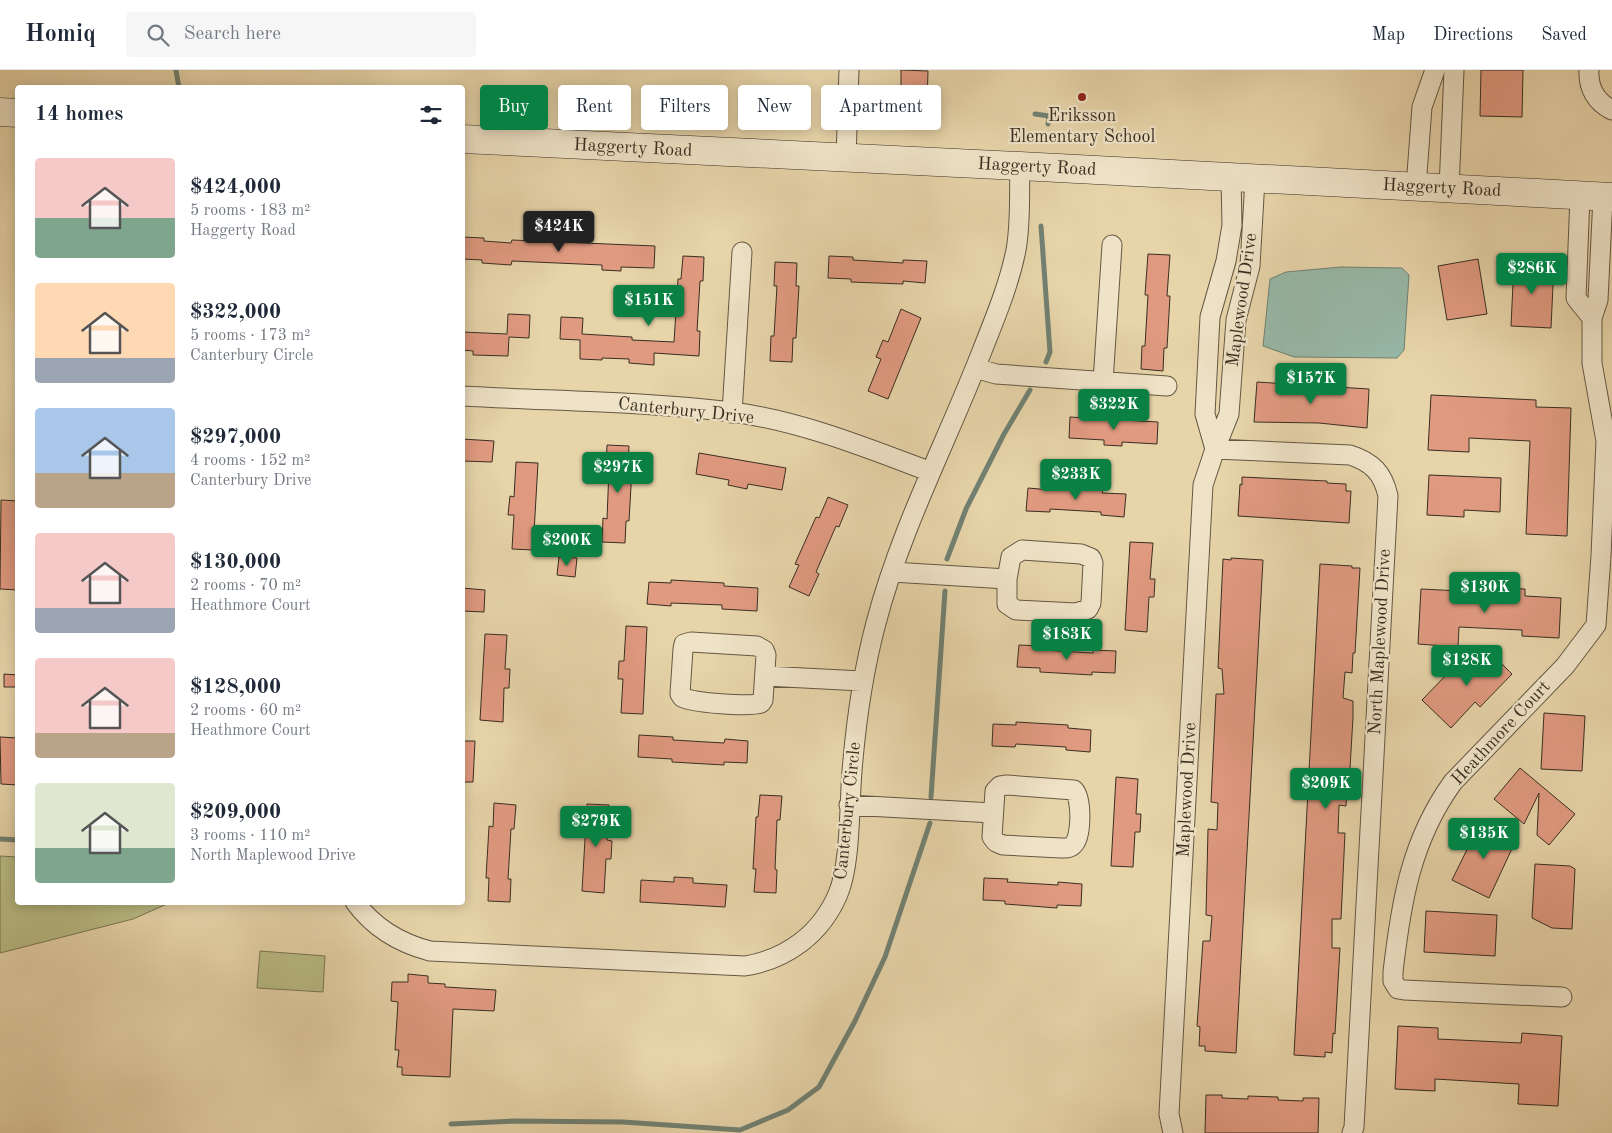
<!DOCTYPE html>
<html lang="en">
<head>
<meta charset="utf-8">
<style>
  body { margin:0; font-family:"Old Standard TT",serif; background:#f6f6f7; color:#1f2937; height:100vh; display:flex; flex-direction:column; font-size:19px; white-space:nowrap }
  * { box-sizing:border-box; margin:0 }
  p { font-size:16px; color:#747a83 }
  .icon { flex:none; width:28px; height:28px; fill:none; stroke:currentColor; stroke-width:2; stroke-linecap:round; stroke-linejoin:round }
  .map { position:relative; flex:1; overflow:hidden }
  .sheet { position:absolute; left:15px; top:15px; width:450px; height:820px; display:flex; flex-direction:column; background:#fff; border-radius:5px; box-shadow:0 2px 12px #0003 }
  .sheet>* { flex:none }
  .guide { position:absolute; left:480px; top:15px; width:475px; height:45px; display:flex; gap:10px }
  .price { position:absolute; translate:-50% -42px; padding:0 11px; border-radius:5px; background:#0b8043; color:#fff; font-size:16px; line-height:32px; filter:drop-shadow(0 1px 2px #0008) }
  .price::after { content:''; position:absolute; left:50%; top:30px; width:15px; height:11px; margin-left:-8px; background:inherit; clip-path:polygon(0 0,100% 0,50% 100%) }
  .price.current { background:#222; color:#fff }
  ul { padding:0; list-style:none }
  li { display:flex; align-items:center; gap:15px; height:125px; padding:0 20px }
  li span { display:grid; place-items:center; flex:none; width:140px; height:100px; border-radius:5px; color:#555 }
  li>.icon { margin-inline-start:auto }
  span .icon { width:60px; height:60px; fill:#fffc; stroke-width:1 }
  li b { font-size:21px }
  h2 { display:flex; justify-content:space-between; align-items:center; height:60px; padding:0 20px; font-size:21px }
  .tag { padding:0 18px; border-radius:5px; background:#fff; box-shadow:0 2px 12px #0003; font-size:18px; line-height:45px }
  .tag.current { background:#0b8043; color:#fff }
  header { display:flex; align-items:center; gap:30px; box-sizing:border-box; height:70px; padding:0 25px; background:#fff; border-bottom:1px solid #e0e1e3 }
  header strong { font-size:24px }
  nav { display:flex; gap:28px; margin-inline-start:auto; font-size:18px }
  .search { width:350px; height:45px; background:#f6f6f7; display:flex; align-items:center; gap:12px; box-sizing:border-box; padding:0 18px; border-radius:5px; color:#747a83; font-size:19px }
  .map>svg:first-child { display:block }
  .green { fill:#b9bc85; stroke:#797554 }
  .water { fill:#97b8a7; stroke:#718172 }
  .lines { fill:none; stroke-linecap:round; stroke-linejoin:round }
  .stream { stroke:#718172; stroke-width:5 }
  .building { fill:#e09a80; stroke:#392e22 }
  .minor-casing { stroke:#645844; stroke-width:21 }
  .secondary-casing { stroke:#392e22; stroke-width:29 }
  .minor { stroke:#efe3c7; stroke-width:19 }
  .secondary { stroke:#efe3c7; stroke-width:28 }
  .poi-dot { fill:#8f2418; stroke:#efe3c7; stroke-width:2 }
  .labels { text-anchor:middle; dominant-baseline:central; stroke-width:4.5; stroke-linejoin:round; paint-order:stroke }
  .poi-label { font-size:18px; fill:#392e22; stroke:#efe3c7 }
  .street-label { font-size:18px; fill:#392e22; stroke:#efe3c7 }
</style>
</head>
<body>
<header>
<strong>Homiq</strong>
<div class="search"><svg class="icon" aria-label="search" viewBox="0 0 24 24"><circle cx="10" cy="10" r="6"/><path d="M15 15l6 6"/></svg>Search here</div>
<nav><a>Map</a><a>Directions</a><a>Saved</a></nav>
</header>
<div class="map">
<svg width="1612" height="1063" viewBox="0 0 1612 1063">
  <rect width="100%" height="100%" fill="#e7d4a9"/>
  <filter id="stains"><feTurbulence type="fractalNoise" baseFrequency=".004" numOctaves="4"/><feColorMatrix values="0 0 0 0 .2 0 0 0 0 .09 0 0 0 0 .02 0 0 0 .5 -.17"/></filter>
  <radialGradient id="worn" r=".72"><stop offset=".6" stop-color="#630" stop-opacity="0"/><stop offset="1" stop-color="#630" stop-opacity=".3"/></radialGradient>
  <!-- green -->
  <path class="green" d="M0,786L17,787L18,832L169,833L133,849L0,883Z
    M260,881L325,886L323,922L257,918Z"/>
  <!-- water -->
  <path class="water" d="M1341,197L1402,198L1409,205L1404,280L1397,288L1294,287L1263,276L1270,209L1286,202Z"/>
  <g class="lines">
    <!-- stream -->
    <path class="stream" d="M176,0L179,18
      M1035,44L1049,46L1048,54
      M1041,156L1050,282L1046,292
      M947,489L966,439L1004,364L1030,320
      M931,727L945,521
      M0,769L18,770
      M451,1054L513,1051L623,1052L740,1060L788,1040L819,1017L855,951L885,887L930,753"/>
  </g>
  <!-- building -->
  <path class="building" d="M901,0L928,1L927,35L886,34L887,18L901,19Z
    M1481,0H1523L1522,47L1480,46Z
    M462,167L484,168V171L511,173L512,170L655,176L654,198L621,197V201L602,200V195L512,191L511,195L482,193V190L462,189Z
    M1148,184L1170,185L1167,226H1170L1167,278H1164L1163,301L1141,299L1142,276H1145L1148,225H1145Z
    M683,186L704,187L703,211H700L697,261H700L699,286L654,283V295L629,293V289L602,288V290L580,289V270L560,269L561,247L583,248L582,264L632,267V270L674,272L678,209H681Z
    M829,186L853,187V190L903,193V190L927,191L925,213L903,211V214L851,212V209L828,208Z
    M1478,189L1487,244L1447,250L1438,196Z
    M775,192L797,193L796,216H799L796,268H793L792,292L770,291L771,266H774L777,216H774Z
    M1514,192L1554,194L1551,258L1511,256Z
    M901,239L921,248L888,329L868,321L881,289L876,287L883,270L888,272Z
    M508,244L530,245L529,268L509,267L508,286L473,285V281L462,280V262L507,264Z
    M1257,312L1369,319L1367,358L1319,353L1254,352Z
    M1431,325L1536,330V337L1571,338L1567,466L1526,464L1530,371L1469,368V382L1428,380Z
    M1070,347L1158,352L1157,374L1122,372V376L1104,375V370L1069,368Z
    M462,369L494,371L492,392L462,391Z
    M607,375L629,376L628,399H632L629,451H626L625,473L602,472L603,448L607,449L609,399H606Z
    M699,383L786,398L782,420L748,414L747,419L728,415L729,410L696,404Z
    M516,392L538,393L533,480L512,479L514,445H508L510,426L514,427Z
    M1429,405L1501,408L1500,442L1464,440V447L1427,445Z
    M1242,407L1327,411V413L1346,414V421H1351L1349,453L1238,446L1240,414L1242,415Z
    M1051,417L1103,420L1102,423L1126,424L1124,447L1101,445V442L1050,439V442L1026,441L1028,418L1051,420Z
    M828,427L848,435L839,457L836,456L816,502L819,504L809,526L789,517L799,495L795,494L816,447L819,448Z
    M1,430L18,431V520L0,519Z
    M1130,472L1153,473L1150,509H1155L1154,527H1149L1147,562L1125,560Z
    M559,487L577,488L575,507L557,505Z
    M1231,488L1263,490L1236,983L1205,981V976H1199L1200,957L1197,956L1203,871H1210L1212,846L1206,845L1208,759L1217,760L1218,733L1211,732L1216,624H1224L1222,599L1218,598L1223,489L1231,490Z
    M1320,494L1352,496V498H1360L1355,583H1353L1352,603L1345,602L1343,628L1353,631V647L1349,716H1347L1346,736L1339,735L1338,763H1345L1341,849H1332V878H1340L1335,964L1333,963L1332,983L1325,982V987L1294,985Z
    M671,510L724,513V516L758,518L757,541L722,539V535L671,533V536L647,534L649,512L671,513Z
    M1480,517L1525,519V526L1561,528L1559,568L1522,566V560L1459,557L1458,577L1418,574L1421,519L1480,522Z
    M462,518L485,520L484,542L462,541Z
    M626,556L647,557L643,644L621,643L623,609H618L619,591H624Z
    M485,564L507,565L505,599H510L509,618H504L503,652L480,650Z
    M1019,575L1042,576V580L1093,583V580L1116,581L1115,603L1092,602V605L1040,602V598L1017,597Z
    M1483,575L1512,604L1480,637L1475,632L1451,658L1422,630L1448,603L1452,607Z
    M4,604L18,605V617H4Z
    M1544,643L1585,646L1582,701L1541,699Z
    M1016,652L1068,655V658L1091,660L1090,682L1066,680V677L1016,674L1015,677L992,676L993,654L1016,655Z
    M639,665L673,667V670L724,673L725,669L748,671L747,693L724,692V695L672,692V689L638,687Z
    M0,667L18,668V715L1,714Z
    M462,671H475L473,712H462Z
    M1520,698L1575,744L1549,775L1537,765L1539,723L1524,754L1494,729Z
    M1116,707L1138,709L1136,744H1141L1140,762H1135L1133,797L1111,796Z
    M760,725L782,726L780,750H777L775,799L777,800L776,823L754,822L756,799H753L756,747H758Z
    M494,733L516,735L514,759H511L508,809H511L510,832L488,831L489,808H486L489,756L493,757Z
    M587,734L609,735L607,770L612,771L611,789H606L604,823L582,821Z
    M1480,753L1516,770L1489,828L1452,810Z
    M1535,794L1570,796L1575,799L1572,859L1552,858L1532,848Z
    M674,807L693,808V813L727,815L725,837L640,832L641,810L674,812Z
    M984,808L1008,809L1007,812L1058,815V812L1082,814L1081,836L1057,835V838L1005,834V831L983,830Z
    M1426,841L1497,845L1495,886L1424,882Z
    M408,904L428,906V913L445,914V917L496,920L494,941L453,939L450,1007L402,1005V997H397L399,980H395L398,932L391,931L392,912H408Z
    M1398,956L1438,958V969L1521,973L1522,963L1562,966L1558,1036L1518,1034L1519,1014L1435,1009V1021L1395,1019Z
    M1206,1025H1222V1028L1248,1029V1026L1278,1027V1030L1303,1031V1028H1319L1318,1063H1205Z"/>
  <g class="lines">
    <defs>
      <path id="minor" d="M1589,0C1588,18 1596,32 1612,40
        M846,88L849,0
        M1416,117L1422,37L1435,0
        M1449,119L1454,0
        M1580,126L1576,228L1592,248
        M975,298L996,304L1167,316
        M1103,312L1112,175
        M462,326C551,331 643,331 732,342C801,351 867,378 931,402
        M732,343L742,182
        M1215,379L1350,385C1372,392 1383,403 1388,426L1354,1057L1352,1063
        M1215,379L1205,344L1210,247L1226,191L1232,155L1231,107
        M1022,480L1081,484L1091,488L1093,493L1091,533L1088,539L1076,543L1016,540L1007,534V509L1011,487Z
        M892,502L1007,509
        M691,572L757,576L764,580L766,585L763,630L761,633C751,637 691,633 682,627L680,624L683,579L684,574Z
        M765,606L862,611
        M1007,715L1074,720C1082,729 1082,767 1073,775C1069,779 1065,778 1061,778L1003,775L996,772L992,767L995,721L1000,716Z
        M849,735L993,743
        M355,832C374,858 399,873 430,881L745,896C787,889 821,864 838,824C851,793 849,736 852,701C856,651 863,602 876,553C901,458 947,371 982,281C995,248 1009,215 1016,180C1021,152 1019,124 1020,96
        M1562,927L1404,920L1398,919L1393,911V902C1401,832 1411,770 1453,712L1565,596L1596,555L1601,486L1606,371L1592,293V248L1598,230L1603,127
        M1173,1063L1169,1044L1203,415L1215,379L1229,344L1236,250L1250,196L1255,109"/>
      <path id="secondary" d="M0,42L18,43
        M462,69L1020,96L1612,127"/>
    </defs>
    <!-- minor casing -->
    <use href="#minor" class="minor-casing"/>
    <!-- secondary casing -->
    <use href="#secondary" class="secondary-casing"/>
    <!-- minor -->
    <use href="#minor" class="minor"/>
    <!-- secondary -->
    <use href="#secondary" class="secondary"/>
  </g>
  <!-- markers -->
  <circle class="poi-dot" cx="1082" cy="27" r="5"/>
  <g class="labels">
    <!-- poi labels -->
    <g class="poi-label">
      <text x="1082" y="46">Eriksson<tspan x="1082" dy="21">Elementary School</tspan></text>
    </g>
    <!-- street labels -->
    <g class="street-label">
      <text transform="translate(633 78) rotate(3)">Haggerty Road</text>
      <text transform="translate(1037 97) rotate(3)">Haggerty Road</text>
      <text transform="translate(1442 118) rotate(3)">Haggerty Road</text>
      <text transform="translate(1242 230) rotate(-82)">Maplewood Drive</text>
      <text transform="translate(686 341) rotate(6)">Canterbury Drive</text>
      <text transform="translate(1380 572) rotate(-87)">North Maplewood Drive</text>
      <text transform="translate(1501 663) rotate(-47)">Heathmore Court</text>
      <text transform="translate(1187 720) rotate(-87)">Maplewood Drive</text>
      <text transform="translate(848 741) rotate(-84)">Canterbury Circle</text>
    </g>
  </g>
  <rect width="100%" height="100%" filter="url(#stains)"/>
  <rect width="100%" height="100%" fill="url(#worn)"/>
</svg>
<b class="price current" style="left:559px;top:183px">$424K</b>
<b class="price" style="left:1532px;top:225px">$286K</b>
<b class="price" style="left:649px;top:257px">$151K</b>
<b class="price" style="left:1311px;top:335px">$157K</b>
<b class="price" style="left:1114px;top:361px">$322K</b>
<b class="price" style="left:618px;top:424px">$297K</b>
<b class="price" style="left:1076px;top:431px">$233K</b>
<b class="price" style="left:567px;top:497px">$200K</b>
<b class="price" style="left:1485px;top:544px">$130K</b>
<b class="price" style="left:1067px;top:591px">$183K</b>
<b class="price" style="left:1467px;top:617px">$128K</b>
<b class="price" style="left:1326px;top:740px">$209K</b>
<b class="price" style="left:596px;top:778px">$279K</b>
<b class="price" style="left:1484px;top:790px">$135K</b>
<div class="guide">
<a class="tag current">Buy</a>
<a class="tag">Rent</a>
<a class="tag">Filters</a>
<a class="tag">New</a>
<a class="tag">Apartment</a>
</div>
<section class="sheet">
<h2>14 homes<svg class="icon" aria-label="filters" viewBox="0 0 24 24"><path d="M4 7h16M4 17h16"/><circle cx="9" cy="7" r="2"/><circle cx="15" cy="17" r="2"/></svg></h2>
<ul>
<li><span style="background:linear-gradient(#f6c9c9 60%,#7fa58c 0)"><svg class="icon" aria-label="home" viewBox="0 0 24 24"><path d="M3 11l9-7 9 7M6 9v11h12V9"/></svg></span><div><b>$424,000</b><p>5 rooms · 183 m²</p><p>Haggerty Road</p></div></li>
<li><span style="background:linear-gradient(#ffd9b3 75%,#9aa5b1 0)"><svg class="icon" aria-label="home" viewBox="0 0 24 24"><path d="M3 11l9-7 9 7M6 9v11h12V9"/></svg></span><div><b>$322,000</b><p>5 rooms · 173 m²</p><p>Canterbury Circle</p></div></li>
<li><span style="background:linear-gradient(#a9c7e8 65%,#b9a48a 0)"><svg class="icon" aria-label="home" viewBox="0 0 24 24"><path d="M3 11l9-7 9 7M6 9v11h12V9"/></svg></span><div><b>$297,000</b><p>4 rooms · 152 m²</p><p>Canterbury Drive</p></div></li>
<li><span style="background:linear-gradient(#f6c9c9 75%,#9aa5b1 0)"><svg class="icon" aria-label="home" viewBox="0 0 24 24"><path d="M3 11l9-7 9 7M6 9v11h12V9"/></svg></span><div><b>$130,000</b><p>2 rooms · 70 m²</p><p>Heathmore Court</p></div></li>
<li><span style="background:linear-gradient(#f6c9c9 75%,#b9a48a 0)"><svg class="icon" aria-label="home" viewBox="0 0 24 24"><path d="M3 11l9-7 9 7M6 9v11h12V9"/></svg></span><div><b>$128,000</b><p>2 rooms · 60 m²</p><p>Heathmore Court</p></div></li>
<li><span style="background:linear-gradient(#dfe7d0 65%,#7fa58c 0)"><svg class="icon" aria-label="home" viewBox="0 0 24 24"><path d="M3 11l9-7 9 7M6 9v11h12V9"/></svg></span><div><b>$209,000</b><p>3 rooms · 110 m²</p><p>North Maplewood Drive</p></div></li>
</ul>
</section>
</div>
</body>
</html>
